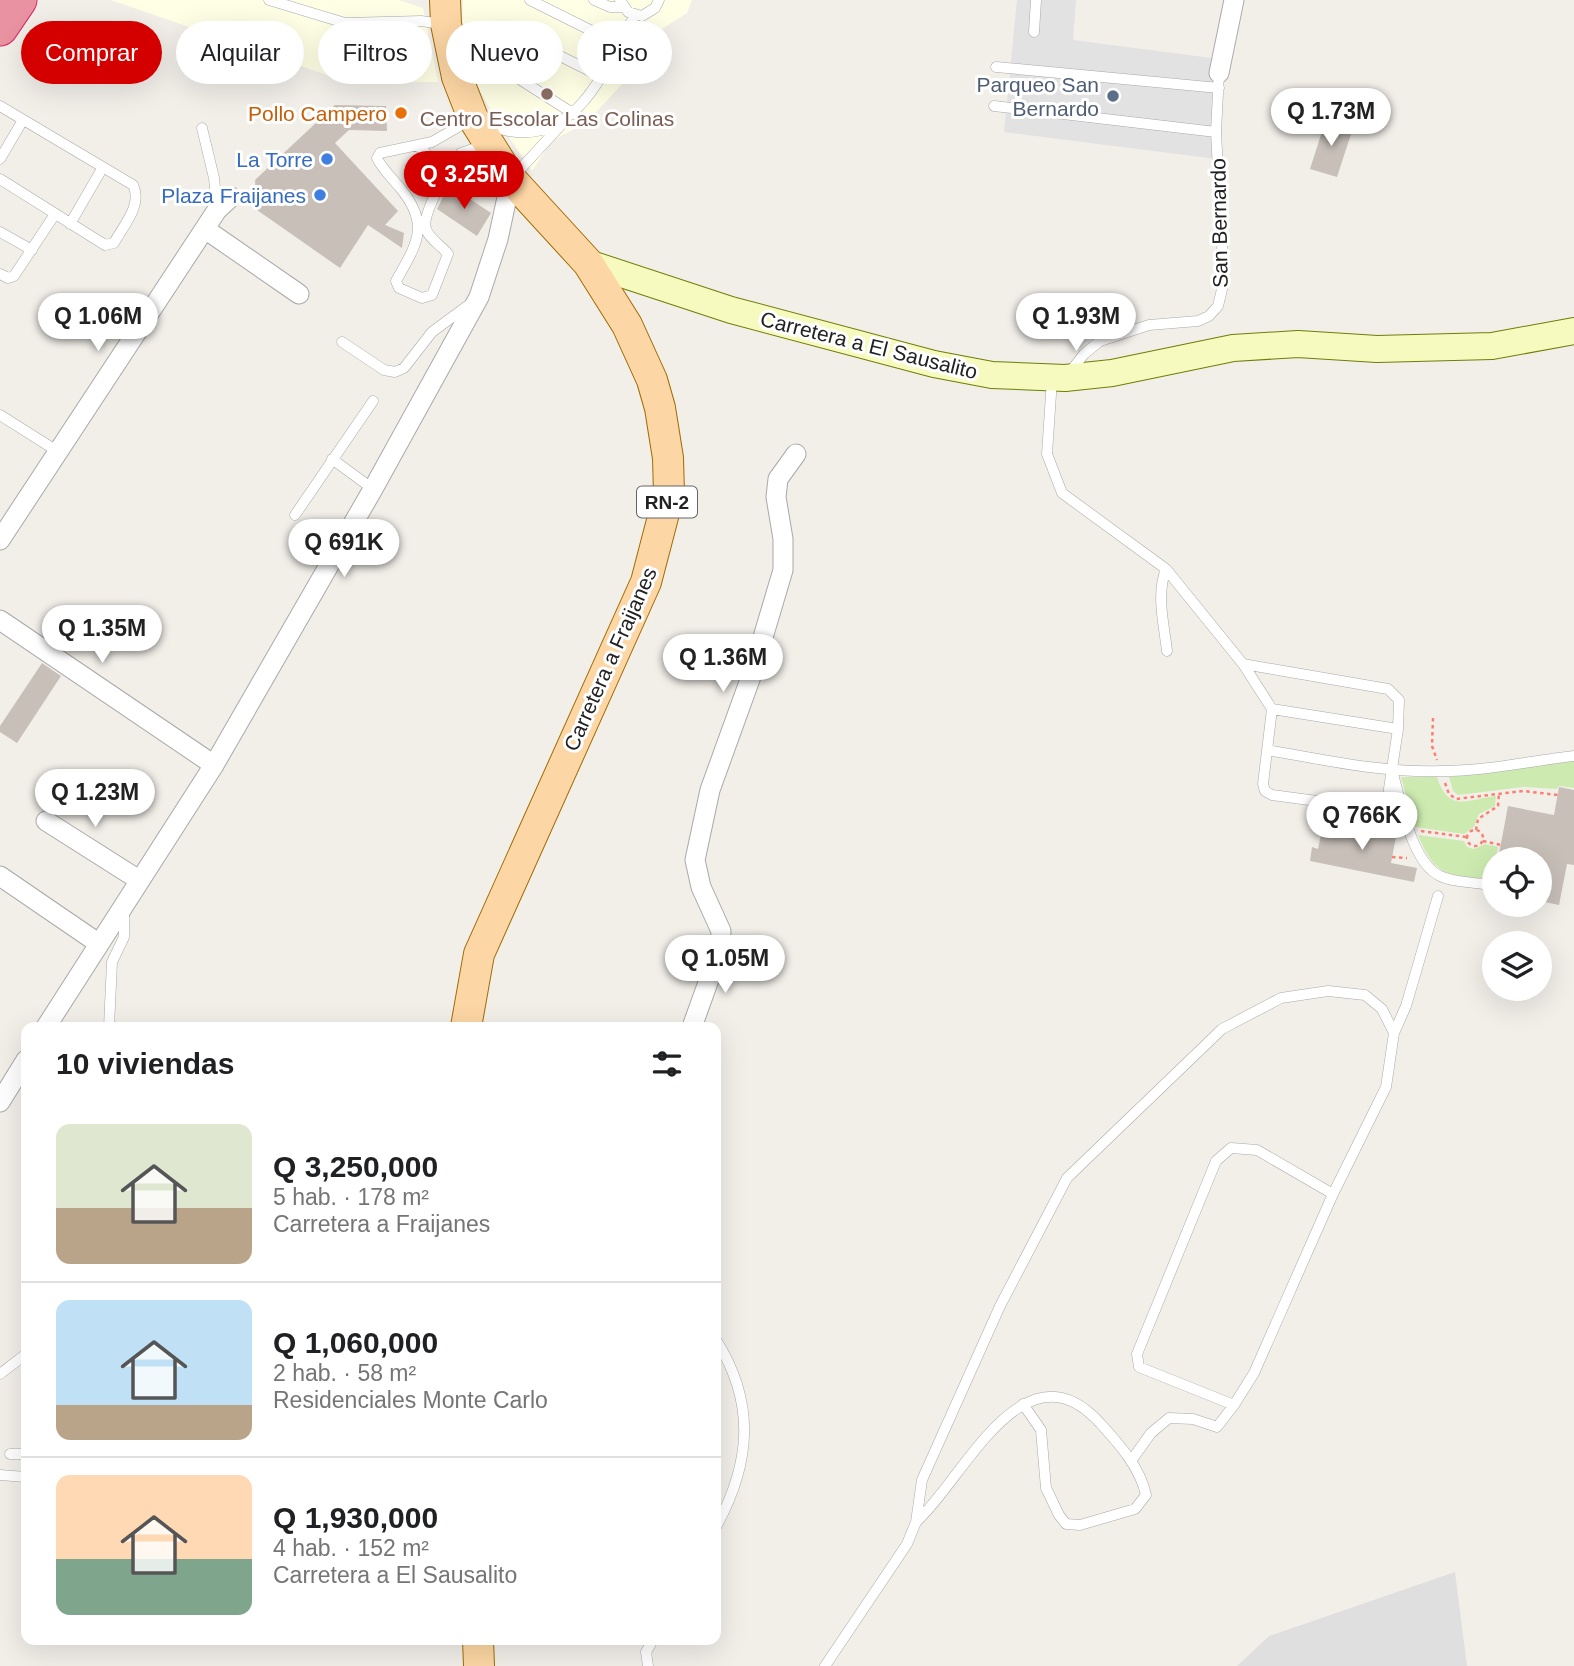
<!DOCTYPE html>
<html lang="es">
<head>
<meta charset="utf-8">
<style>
  body { margin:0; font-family:Arial,sans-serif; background:#f6f6f6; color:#202124; height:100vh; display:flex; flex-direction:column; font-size:26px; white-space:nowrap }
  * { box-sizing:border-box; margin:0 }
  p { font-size:23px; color:#757577 }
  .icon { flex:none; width:38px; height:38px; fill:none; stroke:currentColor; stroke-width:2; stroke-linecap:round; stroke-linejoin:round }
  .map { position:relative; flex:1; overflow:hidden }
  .side { position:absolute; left:21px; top:1022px; width:700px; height:623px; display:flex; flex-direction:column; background:#fff; border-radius:14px; box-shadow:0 7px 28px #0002 }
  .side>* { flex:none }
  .guide { position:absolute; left:21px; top:21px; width:700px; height:63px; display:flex; gap:14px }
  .controls { position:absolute; left:1482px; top:847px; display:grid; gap:14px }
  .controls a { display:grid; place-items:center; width:70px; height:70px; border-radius:50%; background:#fff; box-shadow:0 7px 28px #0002; font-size:35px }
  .price { position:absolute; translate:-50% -60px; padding:0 16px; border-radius:24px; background:#fff; color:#222; font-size:23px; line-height:46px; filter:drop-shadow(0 2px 4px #0008) }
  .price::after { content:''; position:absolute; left:50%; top:42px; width:21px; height:16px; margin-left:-10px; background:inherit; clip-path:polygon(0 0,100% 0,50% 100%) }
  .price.active { background:#d40000; color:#fff }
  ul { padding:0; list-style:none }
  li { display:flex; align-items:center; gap:21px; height:175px; padding:0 35px }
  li+li { border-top:2px solid #e0e0e0 }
  li span { display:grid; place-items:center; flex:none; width:196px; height:140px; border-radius:14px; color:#555 }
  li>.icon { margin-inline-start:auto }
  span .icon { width:84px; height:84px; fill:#fffc; stroke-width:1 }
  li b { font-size:30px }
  h2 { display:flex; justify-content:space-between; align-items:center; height:84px; padding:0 35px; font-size:30px }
  .pill { padding:0 24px; border-radius:32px; background:#fff; box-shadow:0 7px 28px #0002; font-size:24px; line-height:63px }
  .pill.active { background:#d40000; color:#fff }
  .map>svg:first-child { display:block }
  .residential { fill:#e0dfdf }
  .education { fill:#ffffe5 }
  .grass { fill:#cdebb0 }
  .parking { fill:#e2e2e2 }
  .building { fill:#c7bfb8 }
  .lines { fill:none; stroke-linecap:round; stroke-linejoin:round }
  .lane-casing { stroke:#a9a9a9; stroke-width:11 }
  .street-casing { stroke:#a9a9a9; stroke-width:21 }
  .secondary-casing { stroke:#707d05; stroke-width:28 }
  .primary-casing { stroke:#a06b00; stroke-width:32 }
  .highway-casing { stroke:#dc2a67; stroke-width:37 }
  .path { stroke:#fa8072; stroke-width:2.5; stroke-dasharray:3.5 3.5; stroke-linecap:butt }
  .lane { stroke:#fff; stroke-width:10 }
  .street { stroke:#fff; stroke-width:19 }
  .secondary { stroke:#f7fabf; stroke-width:26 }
  .primary { stroke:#fcd6a4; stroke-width:30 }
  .highway { stroke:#e892a2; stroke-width:35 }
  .education-dot { fill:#8d6e63; stroke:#fff; stroke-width:2.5 }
  .service-dot { fill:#5c6f8a; stroke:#fff; stroke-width:2.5 }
  .food-dot { fill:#e8710a; stroke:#fff; stroke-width:2.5 }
  .shop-dot { fill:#3f7fe0; stroke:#fff; stroke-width:2.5 }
  .labels { text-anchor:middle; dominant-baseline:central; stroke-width:6; stroke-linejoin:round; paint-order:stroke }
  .shield { fill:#fff; stroke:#646464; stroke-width:2 }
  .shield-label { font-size:19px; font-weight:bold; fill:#222 }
  .service-label { font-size:21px; fill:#4e5e75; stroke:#fff; text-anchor:end }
  .food-label { font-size:21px; fill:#c56008; stroke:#fff; text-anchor:end }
  .education-label { font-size:21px; fill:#785e54; stroke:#fff }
  .shop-label { font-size:21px; fill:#366cbe; stroke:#fff; text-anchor:end }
  .street-label { font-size:21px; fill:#222; stroke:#fff }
</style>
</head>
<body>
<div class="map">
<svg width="1574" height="1666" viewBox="0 0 1574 1666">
  <rect width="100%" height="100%" fill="#f2efe9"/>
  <!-- residential -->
  <path class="residential" d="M1455,1572L1467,1666H1237L1269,1636Z"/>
  <!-- education -->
  <path class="education" d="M111,0H398L423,8L438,82L350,83Z
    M463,0H692L687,13L651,36L625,81L587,122L552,141L532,171L489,107L470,73L462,33Z"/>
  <!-- grass -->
  <path class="grass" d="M1574,761V788L1559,786L1557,789L1523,787L1458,795L1453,791L1449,777Z
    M1401,777H1437C1449,814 1468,799 1496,796L1495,806L1479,814L1474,827L1464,834L1415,827Z
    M1418,835L1464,841L1467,847L1474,849L1485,844L1498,847L1491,882C1448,873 1436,879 1418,835Z"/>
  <!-- parking -->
  <path class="parking" d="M1017,0H1076L1073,40L1219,59L1216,159L1004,132Z"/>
  <!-- building -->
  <path class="building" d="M335,105L386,106L387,131L349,130L335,143L398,211L385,225L404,233L402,248L368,225L340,268L257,210L255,180Z
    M1326,119L1353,128L1337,177L1310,169Z
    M449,185L491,213L477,236L437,209Z
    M42,663L61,676L17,743L0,732V726Z
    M1559,787L1574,790V865L1567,864L1559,905L1540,901V859H1498L1508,806L1554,815Z
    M1362,821L1380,825L1379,834L1396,837L1391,863L1417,868L1414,882L1310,861L1312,847L1318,849L1322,830L1335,833L1336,829L1359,834Z"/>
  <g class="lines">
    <defs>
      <path id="lane" d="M269,0L345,23L421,21L442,24
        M530,0L618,44
        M594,0L610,7H622
        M620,0L628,12L642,16L655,8L659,0
        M1034,32L1036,0
        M996,67L1219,88
        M0,106L133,185C143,205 123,226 114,243L105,245L0,179
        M994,106L1216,132
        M574,114L491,61L486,44L496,30H508L600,76
        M470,120L432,142L380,153L377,158C382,169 393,179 401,189C431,226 416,245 396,281L399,288L422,298L432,295L448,254C442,246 429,239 426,229C421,213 450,167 461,153L485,145
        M483,122C491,125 500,130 509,131C579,144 607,64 635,15
        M202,128L214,178L217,209
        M417,145L448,174
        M0,159L23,120
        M513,177L560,126
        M70,224L103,167
        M0,232L32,250
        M0,274L8,278L14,276L55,214
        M342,342L384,370L395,372L404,368L432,332L470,304
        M1070,372L1084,354L1100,341L1149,325L1198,321L1209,316L1218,306L1224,281L1216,132L1219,73
        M1052,379L1047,454L1062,493L1166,569L1243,664L1272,709L1263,784L1265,791L1272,795L1377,809L1387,802L1398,729L1272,709
        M0,415L57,451
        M332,459L373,489
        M295,515L373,401
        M1166,569C1156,595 1164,624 1167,651
        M1243,664L1388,689L1399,700L1398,729
        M1267,750C1325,760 1383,773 1441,771C1486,771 1530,761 1574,756
        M1393,774C1401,802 1412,863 1440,876C1452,882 1470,882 1483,884
        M109,1027L112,962L124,937V911
        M1333,1194L1257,1150L1231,1148L1216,1161L1137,1354L1139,1367L1234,1405L1254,1373L1333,1194L1386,1087L1394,1033L1406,1006L1438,896
        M716,1340C756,1403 751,1463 716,1527
        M0,1374L26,1354
        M10,1454H26
        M1131,1461L1151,1433L1169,1418L1193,1419L1217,1427L1234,1405
        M0,1475L26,1477
        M916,1522C964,1479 1024,1339 1100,1423C1119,1444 1140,1467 1146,1495L1135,1509L1080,1525L1066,1524L1059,1515L1046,1488L1041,1430L1023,1404
        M648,1666L646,1652L653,1640
        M825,1666L907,1544L916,1522L922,1480L1000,1306L1067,1178L1222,1029L1281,998L1328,991L1365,995L1382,1009L1394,1033"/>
      <path id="street" d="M1219,73L1234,0
        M205,229L299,294
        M0,540L217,210L231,197
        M0,620L214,765
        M46,821L139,880
        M0,876L98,943
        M46,1027L214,765L373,489L479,297L498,239L511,179
        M692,1027L720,949L721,931L701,887L695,860L710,790L753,671L783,570V539L776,497L778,479L796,454
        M0,1102L26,1060"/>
      <path id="secondary" d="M588,263L731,310L934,364L992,375L1065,378L1112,373L1233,348L1298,344L1377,349L1492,346L1574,331"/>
      <path id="primary" d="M445,0L446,24L457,77L473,118L511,179L588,263L627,325L652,380L660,408L668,458L669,494L646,582L479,954L466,1027
        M478,1640L479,1666"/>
      <path id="highway" d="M0,28L19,0"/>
    </defs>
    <!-- lane casing -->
    <use href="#lane" class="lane-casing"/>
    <!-- street casing -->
    <use href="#street" class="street-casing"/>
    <!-- secondary casing -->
    <use href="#secondary" class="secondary-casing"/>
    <!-- primary casing -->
    <use href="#primary" class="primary-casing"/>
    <!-- highway casing -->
    <use href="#highway" class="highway-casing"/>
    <!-- path -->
    <path class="path" d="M1433,718L1432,746L1437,760
      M1445,783L1449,794L1456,799L1523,791L1558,795
      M1467 838a8 8 0 1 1 16 0a8 8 0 1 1-16 0Z
      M1476,830L1478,819L1498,806L1499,793
      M1421,831L1466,837
      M1483,841L1501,845
      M1392,857L1407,858"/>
    <!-- lane -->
    <use href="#lane" class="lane"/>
    <!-- street -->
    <use href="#street" class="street"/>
    <!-- secondary -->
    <use href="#secondary" class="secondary"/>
    <!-- primary -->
    <use href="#primary" class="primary"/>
    <!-- highway -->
    <use href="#highway" class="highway"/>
  </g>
  <!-- markers -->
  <circle class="education-dot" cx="547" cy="94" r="7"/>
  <circle class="service-dot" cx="1113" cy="96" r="7"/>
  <circle class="food-dot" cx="401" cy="113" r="7"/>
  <g class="shop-dot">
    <circle cx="327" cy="159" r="7"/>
    <circle cx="320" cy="195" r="7"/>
  </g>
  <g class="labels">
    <!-- shield labels -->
    <rect class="shield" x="637" y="486.5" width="60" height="31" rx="5"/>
    <g class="shield-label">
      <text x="667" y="502">RN-2</text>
    </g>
    <!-- service labels -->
    <g class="service-label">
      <text x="1099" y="84">Parqueo San<tspan x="1099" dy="24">Bernardo</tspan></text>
    </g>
    <!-- food labels -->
    <g class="food-label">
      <text x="387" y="113">Pollo Campero</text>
    </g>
    <!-- education labels -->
    <g class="education-label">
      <text x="547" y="118">Centro Escolar Las Colinas</text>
    </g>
    <!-- shop labels -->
    <g class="shop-label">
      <text x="313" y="159">La Torre</text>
      <text x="306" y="195">Plaza Fraijanes</text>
    </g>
    <!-- street labels -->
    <g class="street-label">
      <text transform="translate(1219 223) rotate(-91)">San Bernardo</text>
      <text transform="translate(869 345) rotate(14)">Carretera a El Sausalito</text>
      <text transform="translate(610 659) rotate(-66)">Carretera a Fraijanes</text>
    </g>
  </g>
</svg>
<div class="controls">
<a><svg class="icon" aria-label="locate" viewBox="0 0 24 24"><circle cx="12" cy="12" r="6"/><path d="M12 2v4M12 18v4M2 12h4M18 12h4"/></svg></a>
<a><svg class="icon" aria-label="layers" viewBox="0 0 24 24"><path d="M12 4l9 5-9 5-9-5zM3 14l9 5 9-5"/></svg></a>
</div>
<b class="price" style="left:1331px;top:148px">Q 1.73M</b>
<b class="price active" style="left:464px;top:211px">Q 3.25M</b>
<b class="price" style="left:98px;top:353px">Q 1.06M</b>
<b class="price" style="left:1076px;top:353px">Q 1.93M</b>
<b class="price" style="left:344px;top:579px">Q 691K</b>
<b class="price" style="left:102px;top:665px">Q 1.35M</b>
<b class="price" style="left:723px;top:694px">Q 1.36M</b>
<b class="price" style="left:95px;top:829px">Q 1.23M</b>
<b class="price" style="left:1362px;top:852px">Q 766K</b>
<b class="price" style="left:725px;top:995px">Q 1.05M</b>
<div class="guide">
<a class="pill active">Comprar</a>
<a class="pill">Alquilar</a>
<a class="pill">Filtros</a>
<a class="pill">Nuevo</a>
<a class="pill">Piso</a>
</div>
<section class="side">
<h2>10 viviendas<svg class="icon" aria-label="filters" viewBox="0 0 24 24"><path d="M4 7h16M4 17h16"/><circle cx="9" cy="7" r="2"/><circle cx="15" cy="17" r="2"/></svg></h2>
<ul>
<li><span style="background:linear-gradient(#dfe7d0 60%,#b9a48a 0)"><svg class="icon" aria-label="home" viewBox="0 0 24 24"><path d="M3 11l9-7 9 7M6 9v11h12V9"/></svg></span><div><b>Q 3,250,000</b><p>5 hab. · 178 m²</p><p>Carretera a Fraijanes</p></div></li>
<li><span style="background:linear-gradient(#bfe0f5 75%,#b9a48a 0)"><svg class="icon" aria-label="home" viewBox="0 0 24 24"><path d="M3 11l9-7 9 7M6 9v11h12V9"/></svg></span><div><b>Q 1,060,000</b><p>2 hab. · 58 m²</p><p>Residenciales Monte Carlo</p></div></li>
<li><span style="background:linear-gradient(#ffd9b3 60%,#7fa58c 0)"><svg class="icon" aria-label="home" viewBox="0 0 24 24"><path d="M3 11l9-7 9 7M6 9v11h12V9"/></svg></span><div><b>Q 1,930,000</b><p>4 hab. · 152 m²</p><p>Carretera a El Sausalito</p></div></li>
</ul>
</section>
</div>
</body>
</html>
